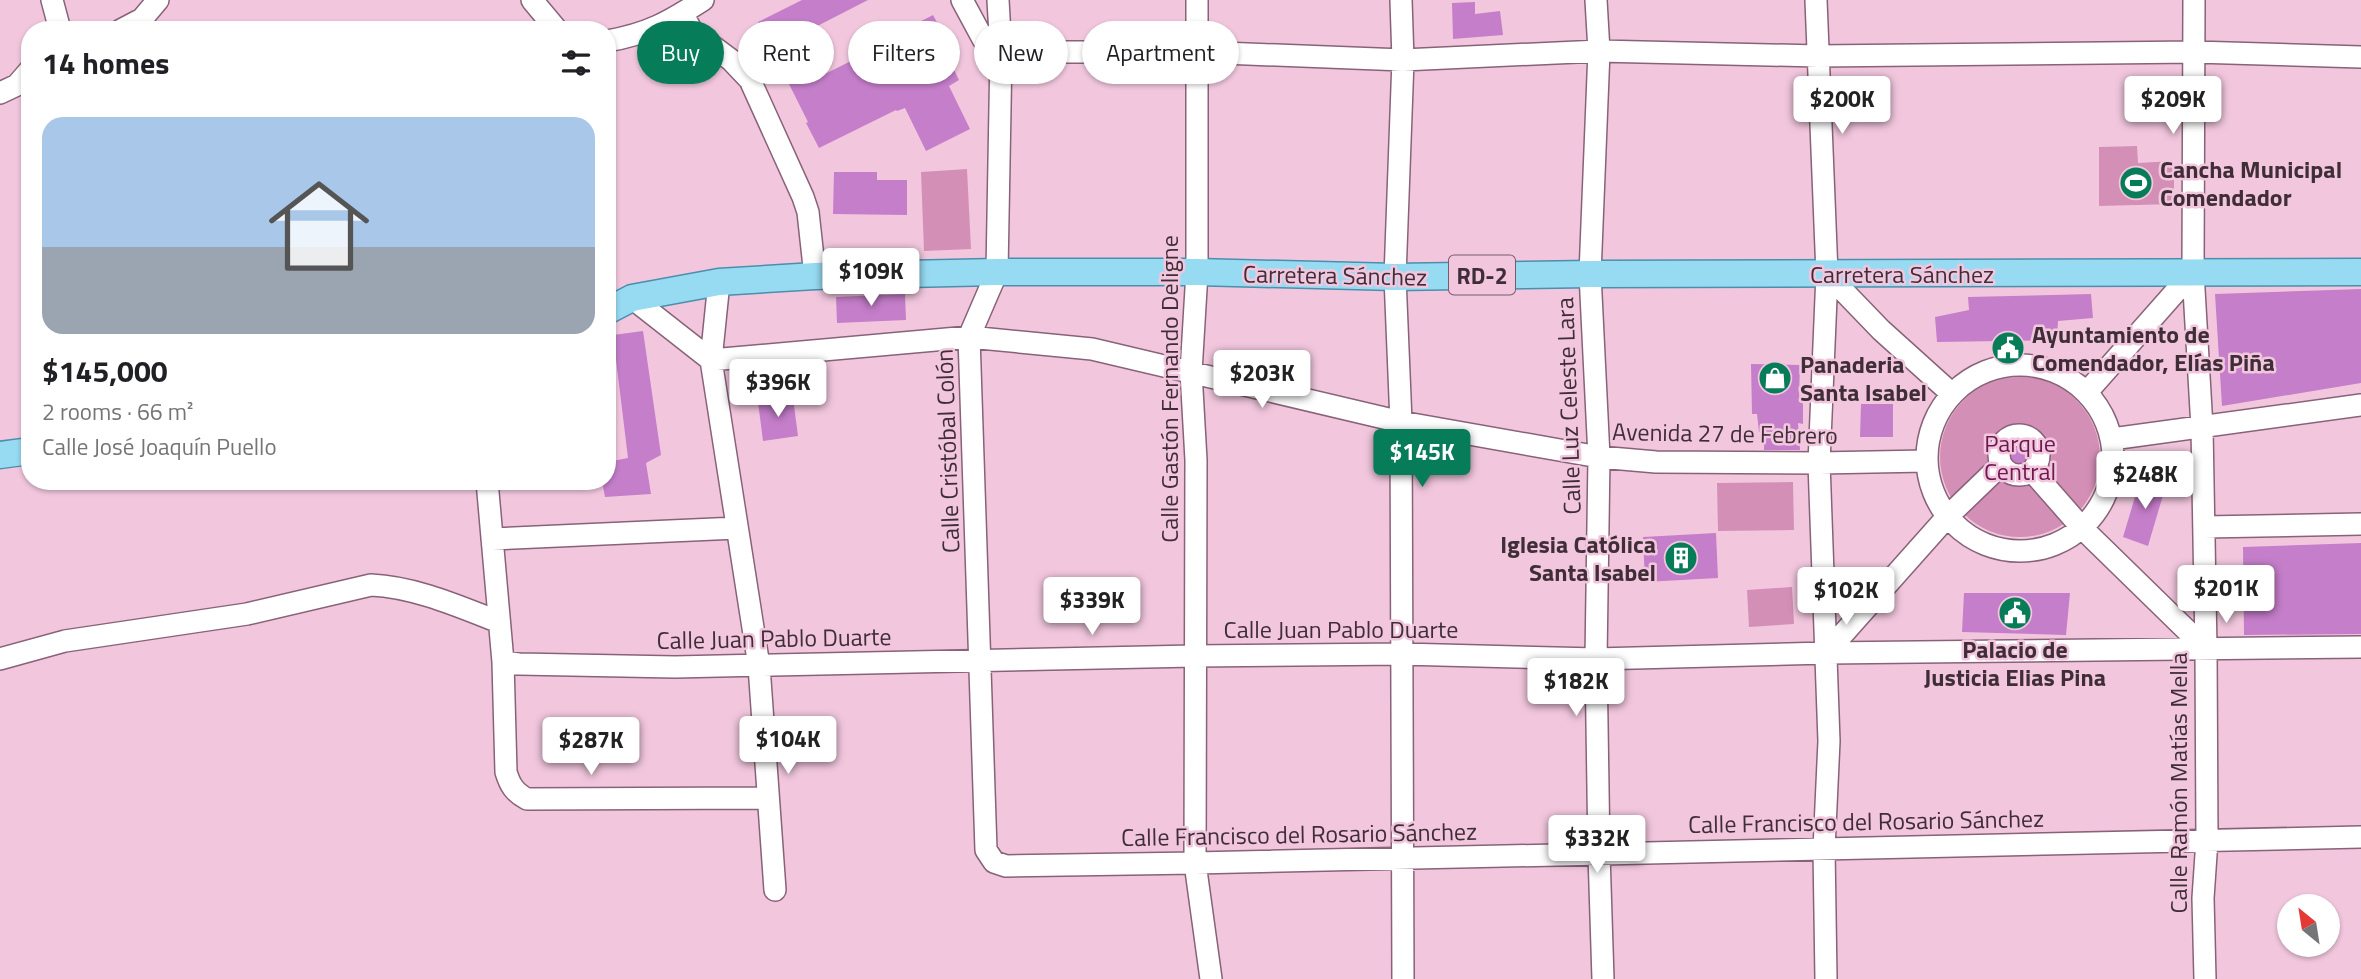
<!DOCTYPE html>
<html lang="en">
<head>
<meta charset="utf-8">
<style>
  body { margin:0; font-family:"Titillium Web",sans-serif; background:#f2f2f2; color:#202124; height:100vh; display:flex; flex-direction:column; font-size:26px; white-space:nowrap }
  * { box-sizing:border-box; margin:0 }
  p { font-size:23px; color:#757577 }
  .icon { flex:none; width:38px; height:38px; fill:none; stroke:currentColor; stroke-width:2; stroke-linecap:round; stroke-linejoin:round }
  .map { position:relative; flex:1; overflow:hidden }
  .drawer { position:absolute; left:21px; top:21px; width:595px; height:469px; display:flex; flex-direction:column; background:#fff; border-radius:28px; box-shadow:0 2px 5px #0004 }
  .drawer>* { flex:none }
  .banner { position:absolute; left:637px; top:21px; width:665px; height:63px; display:flex; gap:14px }
  .needle { width:46px; rotate:330deg }
  .fabs { position:absolute; left:2277px; top:894px; display:grid; gap:14px }
  .fabs a { display:grid; place-items:center; width:63px; height:63px; border-radius:50%; background:#fff; box-shadow:0 2px 5px #0004; font-size:35px }
  .price { position:absolute; translate:-50% -60px; padding:0 16px; border-radius:7px; background:#fff; color:#222; font-size:23px; line-height:46px; filter:drop-shadow(0 2px 4px #0008) }
  .price::after { content:''; position:absolute; left:50%; top:42px; width:21px; height:16px; margin-left:-10px; background:inherit; clip-path:polygon(0 0,100% 0,50% 100%) }
  .price.active { background:#077c58; color:#fff }
  ul { padding:0; list-style:none }
  li { display:grid; align-content:center; gap:14px; height:371px; padding:0 21px }
  li span { display:grid; place-items:center; height:217px; border-radius:21px; color:#555 }
  li>.icon { margin-inline-start:auto }
  span .icon { width:126px; height:126px; fill:#fffc; stroke-width:1 }
  li b { font-size:30px }
  h2 { display:flex; justify-content:space-between; align-items:center; height:84px; padding:0 21px; font-size:30px }
  .pill { padding:0 24px; border-radius:32px; background:#fff; box-shadow:0 2px 5px #0004; font-size:24px; line-height:63px }
  .pill.active { background:#077c58; color:#fff }
  .map>svg:first-child { display:block }
  .green { fill:#d48fb6 }
  .building { fill:#c57eca }
  .lines { fill:none; stroke-linecap:round; stroke-linejoin:round }
  .minor-casing { stroke:#886278; stroke-width:24 }
  .major-casing { stroke:#4b8fac; stroke-width:29 }
  .minor { stroke:#fff; stroke-width:21 }
  .major { stroke:#97dbf3; stroke-width:26 }
  .labels { text-anchor:middle; dominant-baseline:central; stroke-width:5; stroke-linejoin:round; paint-order:stroke }
  .shield { fill:#f2c7de; stroke:#755c6a; stroke-width:2 }
  .shield-label { font-size:23px; font-weight:bold; fill:#3f2e38 }
  .poi-label { font-size:24px; font-weight:bold; fill:#3f2e38; stroke:#f2c7de; text-anchor:start }
  .street-label { font-size:24px; fill:#3f2e38; stroke:#f2c7de }
  .park-label { font-size:24px; fill:#6d1951; stroke:#f2c7de }
</style>
</head>
<body>
<div class="map">
<svg width="2361" height="979" viewBox="0 0 2361 979">
  <rect width="100%" height="100%" fill="#f2c7de"/>
  <!-- green -->
  <path class="green" d="M2137,146L2138,163L2174,161V204L2099,206V147Z
    M967,169L971,249L924,251L921,172Z
    M1940 457a80 80 0 1 1 160 0a80 80 0 1 1-160 0Z
    M1793,482L1794,530L1718,531L1717,483Z
    M1792,587L1794,624L1749,627L1747,590Z"/>
  <!-- building -->
  <path class="building" d="M802,0H868L794,38L815,79L869,52L867,49L933,15L946,39L941,43L959,80L949,86L970,129L926,151L905,108L897,111L896,110L819,148L806,123L808,122L758,22Z
    M1475,2V14L1500,11L1503,35L1453,39L1452,3Z
    M834,172H877V180H907V215L833,214Z
    M2361,289V383L2222,406L2215,294Z
    M905,294L906,320L837,323L836,297Z
    M2091,294L2093,318L2058,321L2057,340L1937,342L1935,317L1969,310L1968,297Z
    M643,331L661,455L646,463L651,494L605,497L602,481H607V462L628,458L613,335Z
    M1751,364L1800,365L1799,396L1803,395V424L1798,423L1800,450H1764V431L1759,432L1757,414H1752Z
    M793,398L798,436L763,441L758,402Z
    M1861,404H1893V437H1860Z
    M2025,440L2033,448V458L2024,461L2019,468L2014,469L2013,461L2006,453L2005,449L2014,441Z
    M2141,477L2166,485L2148,546L2123,537Z
    M1716,533L1718,578L1645,582L1643,537Z
    M2361,543V634L2244,635L2243,547Z
    M1964,593H2070L2066,635L1962,632Z"/>
  <g class="lines">
    <defs>
      <path id="minor" d="M52,0L60,30
        M532,0L557,30
        M962,0L983,39L1001,52H1198L1403,60L1599,51L1818,56L2195,52L2361,57
        M998,0L1001,52L997,272L969,337L986,850L994,862L1006,866L1195,863L2361,837
        M1197,0V272L1191,372L1196,460L1195,863L1211,979
        M1401,0L1403,60L1395,277L1401,422L1403,979
        M1596,0L1599,51L1590,274L1599,457L1596,659L1599,854L1603,979
        M1816,0L1827,274L1819,463L1829,741L1824,849L1826,979
        M2194,0L2193,272L2202,428L2206,649L2207,840L2203,898L2205,979
        M682,13L692,31L731,60L750,80L803,197L808,212L815,276
        M121,30L142,19L158,0
        M607,41C648,34 669,22 703,0
        M0,93L17,85L30,70
        M1827,274L1881,330L1952,394
        M719,282L711,360L759,666L775,890
        M632,298L711,360L969,337L1092,349L1401,422L1599,457L1656,462L1819,463L1926,461
        M1927 458a93 93 0 1 1 186 0a93 93 0 1 1-186 0Z
        M2087,392L2193,272
        M1999 455a20 20 0 1 1 40 0a20 20 0 1 1-40 0Z
        M2112,439L2361,405
        M2032,471L2082,528L2206,649
        M487,481L503,662L519,664L675,667L1194,656L1402,654L1596,659L1826,653L2361,647
        M2204,527L2361,524
        M492,539L737,528
        M1826,653L1947,517L2001,465
        M0,659L65,641L247,614L371,585C415,587 458,606 499,622
        M503,662L506,772C510,785 514,792 527,799L768,798"/>
      <path id="major" d="M607,311L632,298L719,282L815,276L997,272H1197L1395,277L1590,274L2361,272
        M0,455L30,451"/>
    </defs>
    <!-- minor casing -->
    <use href="#minor" class="minor-casing"/>
    <!-- major casing -->
    <use href="#major" class="major-casing"/>
    <!-- minor -->
    <use href="#minor" class="minor"/>
    <!-- major -->
    <use href="#major" class="major"/>
  </g>
  <!-- icons -->
  <defs>
    <symbol id="stadium-disc" viewBox="-11 -11 22 22"><circle r="9.5" fill="#077c58" stroke="#f2c7de"/><path d="M0-5a6.5 5 0 1 0 0 10a6.5 5 0 1 0 0-10ZM-3.5-1.8h7v3.6h-7Z" fill="#fff"/></symbol>
    <symbol id="civic-disc" viewBox="-11 -11 22 22"><circle r="9.5" fill="#077c58" stroke="#f2c7de"/><path d="M-.6-6.5H3V-4.5H.6V-3L4-1V1h2V6H-6V1h2V-1L-.6-3ZM-1.2 2.5V6h2.4V2.5Z" fill="#fff"/></symbol>
    <symbol id="shop-disc" viewBox="-11 -11 22 22"><circle r="9.5" fill="#077c58" stroke="#f2c7de"/><path d="M-5-2.5h2.3a2.7 3.5 0 0 1 5.4 0H5L5.5 6h-11ZM-1.5-2.5h3a1.5 2.3 0 0 0-3 0Z" fill="#fff"/></symbol>
    <symbol id="building-disc" viewBox="-11 -11 22 22"><circle r="9.5" fill="#077c58" stroke="#f2c7de"/><path d="M-4-6H4V6H1V3H-1V6H-4ZM-2.5-4.3h1.7v1.8h-1.7ZM.8-4.3h1.7v1.8H.8ZM-2.5-1h1.7V.8h-1.7ZM.8-1h1.7V.8H.8Z" fill="#fff"/></symbol>
  </defs>
  <g fill-rule="evenodd">
    <use href="#stadium-disc" x="2117" y="164" width="38" height="38"/>
    <use href="#civic-disc" x="1989" y="329" width="38" height="38"/>
    <use href="#shop-disc" x="1756" y="359" width="38" height="38"/>
    <use href="#building-disc" x="1662" y="539" width="38" height="38"/>
    <use href="#civic-disc" x="1996" y="594" width="38" height="38"/>
  </g>
  <g class="labels">
    <!-- shield labels -->
    <rect class="shield" x="1449" y="255.5" width="66" height="39" rx="5"/>
    <g class="shield-label">
      <text x="1482" y="275">RD-2</text>
    </g>
    <!-- poi labels -->
    <g class="poi-label">
      <text x="2160" y="169">Cancha Municipal<tspan x="2160" dy="28">Comendador</tspan></text>
      <text x="2032" y="334">Ayuntamiento de<tspan x="2032" dy="28">Comendador, Elías Piña</tspan></text>
      <text x="1800" y="364">Panaderia<tspan x="1800" dy="28">Santa Isabel</tspan></text>
      <text x="1656" y="544" text-anchor="end">Iglesia Católica<tspan x="1656" dy="28">Santa Isabel</tspan></text>
      <text x="2015" y="649" text-anchor="middle">Palacio de<tspan x="2015" dy="28">Justicia Elias Pina</tspan></text>
    </g>
    <!-- street labels -->
    <g class="street-label">
      <text x="1902" y="274">Carretera Sánchez</text>
      <text transform="translate(1335 275) rotate(1)">Carretera Sánchez</text>
      <text transform="translate(1169 389) rotate(-90)">Calle Gastón Fernando Deligne</text>
      <text transform="translate(1568 406) rotate(-92)">Calle Luz Celeste Lara</text>
      <text transform="translate(1725 433) rotate(1)">Avenida 27 de Febrero</text>
      <text transform="translate(947 451) rotate(-92)">Calle Cristóbal Colón</text>
      <text x="1341" y="629">Calle Juan Pablo Duarte</text>
      <text transform="translate(774 638) rotate(-1)">Calle Juan Pablo Duarte</text>
      <text transform="translate(2178 783) rotate(-90)">Calle Ramón Matías Mella</text>
      <text transform="translate(1866 821) rotate(-1)">Calle Francisco del Rosario Sánchez</text>
      <text transform="translate(1299 834) rotate(-1)">Calle Francisco del Rosario Sánchez</text>
    </g>
    <!-- park labels -->
    <g class="park-label">
      <text x="2020" y="443">Parque<tspan x="2020" dy="28">Central</tspan></text>
    </g>
  </g>
</svg>
<div class="fabs">
<a><svg class="needle" viewBox="-14 -14 28 28"><path d="M0-13l5 13h-10z" fill="#e53935"/><path d="M0 13l5-13h-10z" fill="#757577"/></svg></a>
</div>
<b class="price" style="left:1842px;top:136px">$200K</b>
<b class="price" style="left:2173px;top:136px">$209K</b>
<b class="price" style="left:871px;top:308px">$109K</b>
<b class="price" style="left:1262px;top:410px">$203K</b>
<b class="price" style="left:778px;top:419px">$396K</b>
<b class="price active" style="left:1422px;top:489px">$145K</b>
<b class="price" style="left:2145px;top:511px">$248K</b>
<b class="price" style="left:2226px;top:625px">$201K</b>
<b class="price" style="left:1846px;top:627px">$102K</b>
<b class="price" style="left:1092px;top:637px">$339K</b>
<b class="price" style="left:1576px;top:718px">$182K</b>
<b class="price" style="left:788px;top:776px">$104K</b>
<b class="price" style="left:591px;top:777px">$287K</b>
<b class="price" style="left:1597px;top:875px">$332K</b>
<div class="banner">
<a class="pill active">Buy</a>
<a class="pill">Rent</a>
<a class="pill">Filters</a>
<a class="pill">New</a>
<a class="pill">Apartment</a>
</div>
<section class="drawer">
<h2>14 homes<svg class="icon" aria-label="filters" viewBox="0 0 24 24"><path d="M4 7h16M4 17h16"/><circle cx="9" cy="7" r="2"/><circle cx="15" cy="17" r="2"/></svg></h2>
<ul>
<li><span style="background:linear-gradient(#a9c7e8 60%,#9aa5b1 0)"><svg class="icon" aria-label="home" viewBox="0 0 24 24"><path d="M3 11l9-7 9 7M6 9v11h12V9"/></svg></span><div><b>$145,000</b><p>2 rooms · 66 m²</p><p>Calle José Joaquín Puello</p></div></li>
</ul>
</section>
</div>
</body>
</html>
